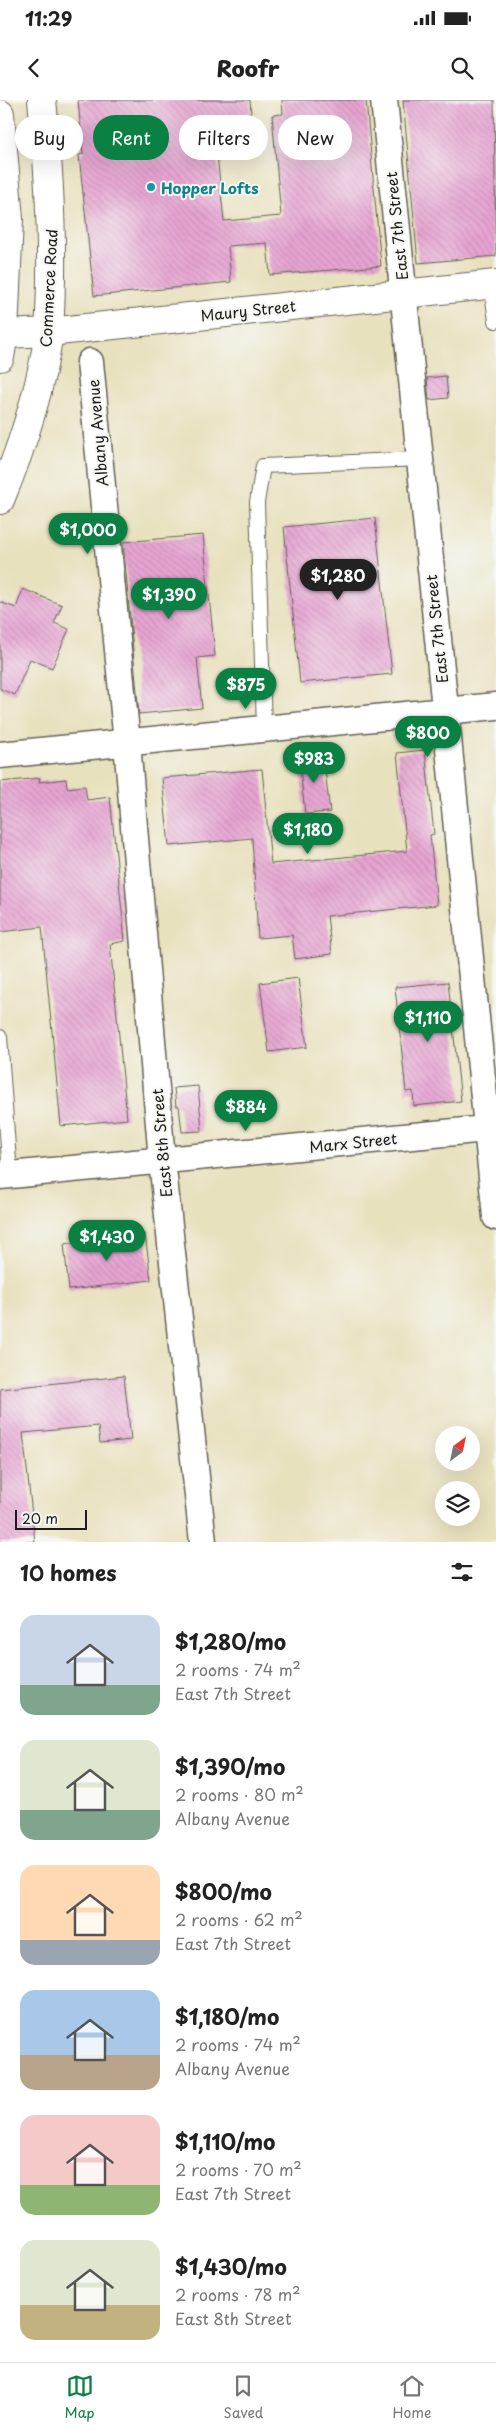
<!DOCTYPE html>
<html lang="en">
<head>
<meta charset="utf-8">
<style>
  body { margin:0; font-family:"Playpen Sans",sans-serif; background:#f2f2f2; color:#222; height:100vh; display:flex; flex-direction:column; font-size:19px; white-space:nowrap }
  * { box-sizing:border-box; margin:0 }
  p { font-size:16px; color:#767676 }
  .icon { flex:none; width:28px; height:28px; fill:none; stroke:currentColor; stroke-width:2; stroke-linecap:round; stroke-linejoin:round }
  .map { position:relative; height:1442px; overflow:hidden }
  .drawer { display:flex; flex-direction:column; background:#fff; flex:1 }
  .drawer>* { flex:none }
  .guide { position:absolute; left:15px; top:15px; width:466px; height:45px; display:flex; gap:10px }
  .needle { width:32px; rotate:33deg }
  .tools { position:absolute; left:435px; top:1326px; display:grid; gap:10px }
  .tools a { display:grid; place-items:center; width:45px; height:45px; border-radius:50%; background:#fff; box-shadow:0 5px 20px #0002; font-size:25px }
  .scale { position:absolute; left:15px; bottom:12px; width:72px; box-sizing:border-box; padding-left:5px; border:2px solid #1c1c1c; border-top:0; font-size:14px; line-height:18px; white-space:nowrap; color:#1c1c1c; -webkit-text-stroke:4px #f6f6f2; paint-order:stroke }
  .price { position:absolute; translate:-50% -42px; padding:0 11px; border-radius:18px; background:#0b8043; color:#fff; font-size:16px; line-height:32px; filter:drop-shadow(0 1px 2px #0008) }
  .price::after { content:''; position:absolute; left:50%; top:30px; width:15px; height:11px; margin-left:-8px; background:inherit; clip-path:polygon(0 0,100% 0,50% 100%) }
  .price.on { background:#222; color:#fff }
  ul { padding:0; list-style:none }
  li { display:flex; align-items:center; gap:15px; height:125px; padding:0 20px }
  li span { display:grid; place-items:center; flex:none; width:140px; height:100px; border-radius:15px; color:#555 }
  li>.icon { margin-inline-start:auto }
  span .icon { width:60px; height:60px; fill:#fffc; stroke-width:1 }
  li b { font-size:21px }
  h2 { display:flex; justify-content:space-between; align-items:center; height:60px; padding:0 20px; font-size:21px }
  .tag { padding:0 18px; border-radius:22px; background:#fff; box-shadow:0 5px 20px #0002; font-size:18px; line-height:45px }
  .tag.on { background:#0b8043; color:#fff }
  .status { display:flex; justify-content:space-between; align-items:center; height:35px; padding:0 25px; background:#fff; direction:ltr }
  .status svg { height:14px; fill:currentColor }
  header { display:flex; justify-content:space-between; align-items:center; height:65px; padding:0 20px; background:#fff; font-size:22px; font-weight:800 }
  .tabs { display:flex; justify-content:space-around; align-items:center; height:70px; border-top:1px solid #e0e0e0; background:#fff; font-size:14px; color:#767676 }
  .tabs a { display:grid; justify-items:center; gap:2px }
  .tabs .on { color:#0b8043 }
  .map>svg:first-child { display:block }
  .building { fill:url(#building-back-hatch) }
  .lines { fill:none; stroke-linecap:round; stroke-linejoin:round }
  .lane-casing { stroke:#636155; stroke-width:16 }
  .street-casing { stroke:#636155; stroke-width:29 }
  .secondary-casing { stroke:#636155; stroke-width:30 }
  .primary-casing { stroke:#636155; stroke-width:30 }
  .lane { stroke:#fff; stroke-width:14 }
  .street { stroke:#fff; stroke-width:26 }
  .secondary { stroke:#fff; stroke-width:28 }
  .primary { stroke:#fff; stroke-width:28 }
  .culture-dot { fill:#0f9aa8; stroke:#f6f6f2; stroke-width:2 }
  .labels { text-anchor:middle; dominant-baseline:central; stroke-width:4; stroke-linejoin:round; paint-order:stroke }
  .culture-label { font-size:15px; font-weight:bold; fill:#0d838f; stroke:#f6f6f2; text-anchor:start }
  .street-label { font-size:15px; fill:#1c1c1c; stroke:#f6f6f2 }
</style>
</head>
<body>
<div class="status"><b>11:29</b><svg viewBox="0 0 49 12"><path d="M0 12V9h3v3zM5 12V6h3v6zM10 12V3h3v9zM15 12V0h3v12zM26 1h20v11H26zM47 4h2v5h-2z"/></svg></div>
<header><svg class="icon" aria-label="back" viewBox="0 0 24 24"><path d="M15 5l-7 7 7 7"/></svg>Roofr<svg class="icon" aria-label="search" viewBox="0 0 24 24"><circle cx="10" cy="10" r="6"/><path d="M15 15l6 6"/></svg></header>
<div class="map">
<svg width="496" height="1442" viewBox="0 0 496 1442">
  <defs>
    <pattern id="building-back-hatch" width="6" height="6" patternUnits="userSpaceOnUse" patternTransform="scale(1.25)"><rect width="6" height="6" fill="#e6a4d2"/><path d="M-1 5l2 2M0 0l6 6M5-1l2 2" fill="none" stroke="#c58db4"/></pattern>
  </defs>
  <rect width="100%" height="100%" fill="#f6f6f2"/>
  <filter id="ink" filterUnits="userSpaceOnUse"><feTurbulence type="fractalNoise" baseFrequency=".02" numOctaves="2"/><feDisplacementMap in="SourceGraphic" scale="10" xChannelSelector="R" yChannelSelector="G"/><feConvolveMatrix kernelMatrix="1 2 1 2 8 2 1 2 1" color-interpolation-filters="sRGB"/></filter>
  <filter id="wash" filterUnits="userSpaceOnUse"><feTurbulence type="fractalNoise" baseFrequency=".0096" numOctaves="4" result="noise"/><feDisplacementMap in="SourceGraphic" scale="20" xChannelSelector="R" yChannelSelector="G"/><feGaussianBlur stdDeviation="1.12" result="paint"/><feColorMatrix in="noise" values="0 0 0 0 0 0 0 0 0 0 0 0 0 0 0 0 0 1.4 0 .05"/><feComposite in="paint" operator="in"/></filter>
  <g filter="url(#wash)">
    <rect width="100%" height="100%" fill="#e8e1be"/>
    <g id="blocks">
      <!-- building -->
      <path class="building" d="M78,0H250L251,13L213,17L224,121L281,116L272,15L283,14L282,0H366L381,166L270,175L267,143L228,146L231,182L94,196L79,55L83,54Z
        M403,0H494L496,156L418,163Z
        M446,276L448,298L429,300L427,278Z
        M375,418L392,574L300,583L284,427Z
        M203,435L215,556L197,558L202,608L139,614L123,442Z
        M23,489L62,505L54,523L69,529L52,568L30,559L15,595L0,589V502L16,508Z
        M425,650L434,734L430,735L437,805L327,816L332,854L295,859L292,835L258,838L252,738L169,746L162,678L262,669L271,764L407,751L397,653Z
        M323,654L330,712L305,714L299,657Z
        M40,678L39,682L66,679L67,688L85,686L87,700L110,697L125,841L110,844L127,1019L61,1026L42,827L0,832V682Z
        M298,878L307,947L269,952L260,883Z
        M448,882L461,1001L414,1006L413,991L406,992L395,887Z
        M198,986L202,1031L182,1032L179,1006H176L174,988Z
        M145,1134L151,1180L69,1190L64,1144Z
        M124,1276L131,1340L100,1343L98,1326L23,1333L35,1442H0V1289Z"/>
    </g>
  </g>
  <g filter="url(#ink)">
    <use href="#blocks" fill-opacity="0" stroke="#636155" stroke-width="1"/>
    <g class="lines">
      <defs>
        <path id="lane" d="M491,185L496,221
          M264,629L257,402L263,366L419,359
          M0,937L10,1075"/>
        <path id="street" d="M384,0L496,1117
          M90,262L127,643L162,1060L203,1442
          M0,655L496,606
          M0,1076L496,1028"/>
        <path id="secondary" d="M0,234H4L0,257
          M0,400C22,347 41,289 49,232"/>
        <path id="primary" d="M42,0C50,78 54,154 49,232
          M0,14L9,119L4,234L49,232L496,184"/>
      </defs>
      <!-- lane casing -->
      <use href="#lane" class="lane-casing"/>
      <!-- street casing -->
      <use href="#street" class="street-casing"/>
      <!-- secondary casing -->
      <use href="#secondary" class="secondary-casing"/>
      <!-- primary casing -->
      <use href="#primary" class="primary-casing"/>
      <!-- lane -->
      <use href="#lane" class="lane"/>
      <!-- street -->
      <use href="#street" class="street"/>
      <!-- secondary -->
      <use href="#secondary" class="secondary"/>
      <!-- primary -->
      <use href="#primary" class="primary"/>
    </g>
  </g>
  <!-- markers -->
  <circle class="culture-dot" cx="151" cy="87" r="5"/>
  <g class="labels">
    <!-- culture labels -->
    <g class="culture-label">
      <text x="161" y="87">Hopper Lofts</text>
    </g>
    <!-- street labels -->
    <g class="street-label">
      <text transform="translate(396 126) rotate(-96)">East 7th Street</text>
      <text transform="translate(48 188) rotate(-87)">Commerce Road</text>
      <text transform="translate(248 210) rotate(-6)">Maury Street</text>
      <text transform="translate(97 333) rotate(-95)">Albany Avenue</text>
      <text transform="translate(436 529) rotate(-96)">East 7th Street</text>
      <text transform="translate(353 1042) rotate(-6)">Marx Street</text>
      <text transform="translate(161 1043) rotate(-95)">East 8th Street</text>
    </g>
  </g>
</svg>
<div class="tools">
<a><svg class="needle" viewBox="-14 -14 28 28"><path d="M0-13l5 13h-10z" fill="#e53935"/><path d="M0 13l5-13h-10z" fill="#767676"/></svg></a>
<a><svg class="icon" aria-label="layers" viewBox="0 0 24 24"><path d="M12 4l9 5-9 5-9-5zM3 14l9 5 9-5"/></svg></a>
</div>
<div class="scale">20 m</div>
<b class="price" style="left:88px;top:455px">$1,000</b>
<b class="price on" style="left:338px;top:501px">$1,280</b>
<b class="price" style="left:169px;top:520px">$1,390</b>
<b class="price" style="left:246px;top:610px">$875</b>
<b class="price" style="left:428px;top:658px">$800</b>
<b class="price" style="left:314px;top:684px">$983</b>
<b class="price" style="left:308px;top:755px">$1,180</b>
<b class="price" style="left:428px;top:943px">$1,110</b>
<b class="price" style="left:246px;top:1032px">$884</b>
<b class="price" style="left:107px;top:1162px">$1,430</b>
<div class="guide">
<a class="tag">Buy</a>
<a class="tag on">Rent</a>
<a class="tag">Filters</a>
<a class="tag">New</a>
</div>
</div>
<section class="drawer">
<h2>10 homes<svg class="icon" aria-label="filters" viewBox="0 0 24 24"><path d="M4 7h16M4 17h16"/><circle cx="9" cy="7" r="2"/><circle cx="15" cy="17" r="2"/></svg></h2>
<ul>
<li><span style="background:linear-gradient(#c9d6e8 70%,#7fa58c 0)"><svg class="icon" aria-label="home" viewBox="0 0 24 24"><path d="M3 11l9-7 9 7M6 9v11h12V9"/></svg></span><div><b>$1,280/mo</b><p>2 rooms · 74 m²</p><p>East 7th Street</p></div></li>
<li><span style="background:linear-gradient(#dfe7d0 70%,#7fa58c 0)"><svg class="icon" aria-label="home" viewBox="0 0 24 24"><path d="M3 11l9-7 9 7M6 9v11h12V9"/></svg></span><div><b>$1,390/mo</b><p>2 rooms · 80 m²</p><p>Albany Avenue</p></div></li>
<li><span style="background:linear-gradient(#ffd9b3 75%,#9aa5b1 0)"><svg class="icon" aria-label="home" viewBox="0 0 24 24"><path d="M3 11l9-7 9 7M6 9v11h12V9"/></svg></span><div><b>$800/mo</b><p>2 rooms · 62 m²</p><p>East 7th Street</p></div></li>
<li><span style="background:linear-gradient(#a9c7e8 65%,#b9a48a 0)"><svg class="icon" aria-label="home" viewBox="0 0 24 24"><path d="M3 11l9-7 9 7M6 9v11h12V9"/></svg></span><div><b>$1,180/mo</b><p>2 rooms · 74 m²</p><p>Albany Avenue</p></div></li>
<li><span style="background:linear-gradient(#f6c9c9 70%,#8fb573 0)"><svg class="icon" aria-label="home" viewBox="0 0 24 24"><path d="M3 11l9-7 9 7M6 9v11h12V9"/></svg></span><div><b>$1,110/mo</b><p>2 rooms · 70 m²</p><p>East 7th Street</p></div></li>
<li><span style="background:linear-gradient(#dfe7d0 65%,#c2b280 0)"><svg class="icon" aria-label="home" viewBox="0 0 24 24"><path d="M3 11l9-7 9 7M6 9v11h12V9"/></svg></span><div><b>$1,430/mo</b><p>2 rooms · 78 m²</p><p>East 8th Street</p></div></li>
</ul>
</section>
<nav class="tabs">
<a class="on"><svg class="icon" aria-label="map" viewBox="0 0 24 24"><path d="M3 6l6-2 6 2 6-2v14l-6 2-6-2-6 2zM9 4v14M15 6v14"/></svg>Map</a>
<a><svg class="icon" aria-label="saved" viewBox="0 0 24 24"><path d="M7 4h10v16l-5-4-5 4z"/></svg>Saved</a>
<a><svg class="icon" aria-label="home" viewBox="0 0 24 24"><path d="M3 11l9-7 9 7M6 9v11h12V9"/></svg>Home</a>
</nav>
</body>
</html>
